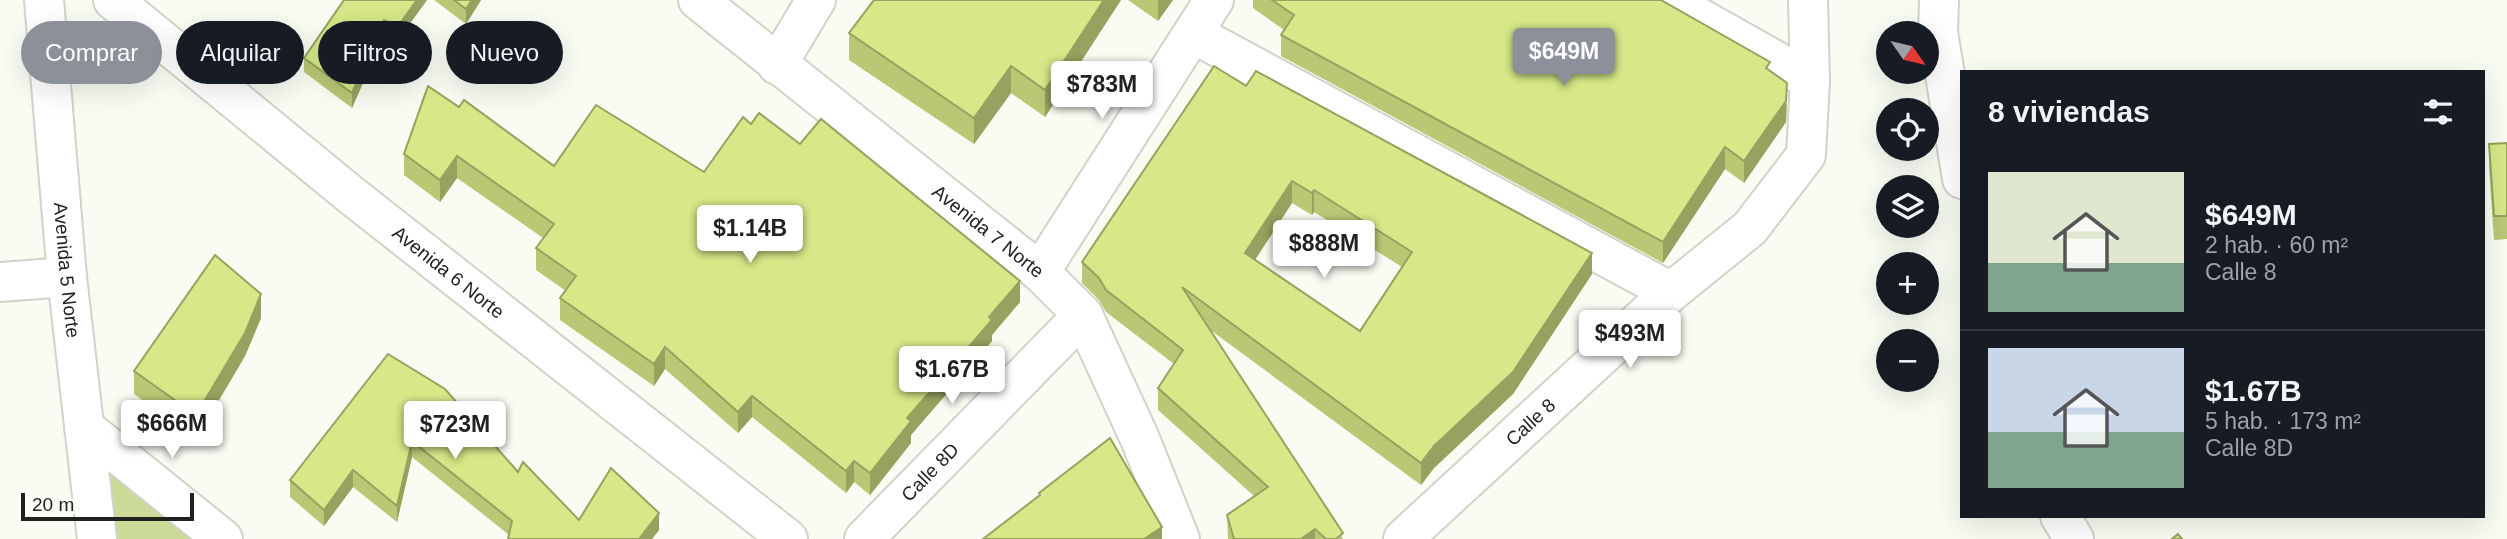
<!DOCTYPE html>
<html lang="es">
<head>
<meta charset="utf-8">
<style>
  body { margin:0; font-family:Arial,sans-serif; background:#20242c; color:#f1f3f6; height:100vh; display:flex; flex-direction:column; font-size:26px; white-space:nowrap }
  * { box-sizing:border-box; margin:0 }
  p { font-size:23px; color:#9ea1a6 }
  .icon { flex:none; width:38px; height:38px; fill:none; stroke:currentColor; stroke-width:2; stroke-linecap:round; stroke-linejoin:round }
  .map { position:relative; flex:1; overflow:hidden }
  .sheet { position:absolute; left:1960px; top:70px; width:525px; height:448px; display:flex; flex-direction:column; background:#171b24; border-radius:0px; box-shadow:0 7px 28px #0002 }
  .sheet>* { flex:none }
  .top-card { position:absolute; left:21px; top:21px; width:665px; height:63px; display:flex; gap:14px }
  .needle { width:46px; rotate:124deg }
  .buttons { position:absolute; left:1876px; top:21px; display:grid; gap:14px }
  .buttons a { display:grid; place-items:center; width:63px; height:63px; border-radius:50%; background:#171b24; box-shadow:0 7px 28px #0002; font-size:35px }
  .scale { position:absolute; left:21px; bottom:18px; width:173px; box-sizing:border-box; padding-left:7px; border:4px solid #21221e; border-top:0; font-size:19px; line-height:24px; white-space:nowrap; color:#21221e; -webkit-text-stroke:5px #f9fcf2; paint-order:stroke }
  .price { position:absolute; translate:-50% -60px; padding:0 16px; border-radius:7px; background:#fff; color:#222; font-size:23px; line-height:46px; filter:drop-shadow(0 2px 4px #0008) }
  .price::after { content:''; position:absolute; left:50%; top:42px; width:21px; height:16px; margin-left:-10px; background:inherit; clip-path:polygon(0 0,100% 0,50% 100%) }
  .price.selected { background:#8c9099; color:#fff }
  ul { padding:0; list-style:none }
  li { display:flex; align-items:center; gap:21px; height:175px; padding:0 28px }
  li+li { border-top:2px solid #363941 }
  li span { display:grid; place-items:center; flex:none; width:196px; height:140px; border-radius:0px; color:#555 }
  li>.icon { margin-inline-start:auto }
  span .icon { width:84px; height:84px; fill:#fffc; stroke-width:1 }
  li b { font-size:30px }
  h2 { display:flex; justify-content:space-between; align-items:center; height:84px; padding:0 28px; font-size:30px }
  .pill { padding:0 24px; border-radius:32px; background:#171b24; box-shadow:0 7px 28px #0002; font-size:24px; line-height:63px }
  .pill.selected { background:#8c9099; color:#fff }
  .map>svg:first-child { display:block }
  .green { fill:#ccda97 }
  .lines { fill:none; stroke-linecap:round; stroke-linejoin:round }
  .minor-casing { stroke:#d1d3c9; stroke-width:42 }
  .minor { stroke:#fff; stroke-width:38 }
  .wall { fill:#b8c875; fill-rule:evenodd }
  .shaded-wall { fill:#96a25f }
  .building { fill:#d6e888; stroke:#96a25f; stroke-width:2; fill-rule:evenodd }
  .labels { text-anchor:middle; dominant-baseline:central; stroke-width:5; stroke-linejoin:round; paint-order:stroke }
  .street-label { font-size:19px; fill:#21221e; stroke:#f9fcf2 }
</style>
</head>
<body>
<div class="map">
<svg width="2507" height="539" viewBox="0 0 2507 539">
  <rect width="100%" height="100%" fill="#f9fcf2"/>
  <!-- green -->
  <path class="green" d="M108,472L192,539H118Z"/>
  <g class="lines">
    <defs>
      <g id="minor">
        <path id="s1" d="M44,0L67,277L97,539"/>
        <path id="s2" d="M113,0L351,195L788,539"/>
        <path id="s3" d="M698,0L1040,272L1083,315L1140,439L1180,539"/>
        <path d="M1668,0L1810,80"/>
        <path d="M1939,0L1938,32L1962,179"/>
        <path d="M1194,34L1671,292"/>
        <path d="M777,65L816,0"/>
        <path d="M1040,272L1214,0"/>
        <path d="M0,282L67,277"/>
        <path d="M84,427L223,539"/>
        <path d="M2060,516L2074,539"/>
        <path id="s4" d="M864,539L1083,315"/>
        <path id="s5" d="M1403,539L1671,292L1750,228L1806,155L1810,80L1808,0"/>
      </g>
    </defs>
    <!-- minor casing -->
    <use href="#minor" class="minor-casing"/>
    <!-- minor -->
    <use href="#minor" class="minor"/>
  </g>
  <!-- wall -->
  <path class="wall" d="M427,0L398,40L384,35L352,108L304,72V58Z
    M434,0H481L466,24Z
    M874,0H1121L1045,117L1011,93L974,144L849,60V33Z
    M1128,0H1173L1158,21Z
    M1253,0H1661L1770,71L1787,105L1786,122L1744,183L1725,169L1663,263L1281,56V35L1284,30L1253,8Z
    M1246,86L1592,274L1513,394L1434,468L1421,485L1209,329L1343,539H1228L1227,515L1254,496L1158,410V388L1174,364L1106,312L1099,300L1082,283V262ZM1292,203L1312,215L1314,212L1402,267L1360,331L1255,260Z
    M459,107L554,166L704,172L751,124L800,144L1020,302L992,335V341L911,435V443L870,495L854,482L846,493L752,417L738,433L665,369L654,386L560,320V298L566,291L536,270V248L543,238L457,178L440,202L404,175V154Z
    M2507,143V239L2494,240L2489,167V144Z
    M261,318L245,356L196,439L134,394V371Z
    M388,354L518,472L579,520L659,530L652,539H508L509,535L412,457L397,522L353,487L324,526L290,497V480Z"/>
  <!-- shaded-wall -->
  <path class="shaded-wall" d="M417,0H427L398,40V26Z
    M472,0H481L466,24V9Z
    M1104,0H1121L1045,117V90Z
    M1158,0H1173L1158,21Z
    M384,20V35L352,108V93Z
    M1011,66V93L974,144V118Z
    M1787,83L1786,122L1744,183V161Z
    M1725,147V169L1663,263V242Z
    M457,156V178L440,202V180Z
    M1292,181V203L1245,275V253Z
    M1314,190V212L1312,215V193Z
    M1592,253V274L1513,394L1434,468L1421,485V463Z
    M1020,281V302L992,335V341L911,435V443L870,495V473L907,418Z
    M261,294V318L245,356L196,439V415Z
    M665,347V369L654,386V364Z
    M752,396V417L738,433V412Z
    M412,441V457L397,522V506Z
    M854,461V482L846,493V471Z
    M353,470V487L324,526V510Z
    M659,513V530L652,539H639Z
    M1162,527V539H1144Z
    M1315,529V539H1301Z"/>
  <!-- building -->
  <path class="building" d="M344,0H417L398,26L384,20L352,93L304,58Z
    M454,0H472L466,9Z
    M874,0H1104L1045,90L1011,66L974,118L849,33Z
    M1272,0H1661L1770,62L1766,68L1787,83L1786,101L1744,161L1725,147L1663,242L1281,35L1294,15Z
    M1214,66L1246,86L1256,71L1592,253L1513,372L1434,446L1421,463L1182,287L1343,533L1336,539H1326L1315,529L1301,539H1234L1227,515L1268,487L1158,388L1183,350L1106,290L1099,278L1082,262ZM1292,181L1312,193L1314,190L1412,252L1360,331L1245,253Z
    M428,86L459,107L464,100L554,166L596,105L704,172L743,117L751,124L759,113L800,144L821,119L1020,281L989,317L992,320L907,418L911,421L870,473L854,461L846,471L752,396L738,412L665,347L654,364L560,298L576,276L536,248L554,224L457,156L440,180L404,154Z
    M2507,143V216H2494L2489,144Z
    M215,255L261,294L245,333L196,415L134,371Z
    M388,354L445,389L518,472L523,462L579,520L611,468L659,513L639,539H508L512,521L412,441L397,506L353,470L324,510L290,480Z
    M1110,438L1162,527L1144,539H983L1040,495L1039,493Z
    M2178,534L2182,539H2172Z"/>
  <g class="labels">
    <!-- street labels -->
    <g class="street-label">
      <text stroke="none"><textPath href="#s3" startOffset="371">Avenida 7 Norte</textPath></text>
      <text stroke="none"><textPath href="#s1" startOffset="271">Avenida 5 Norte</textPath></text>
      <text stroke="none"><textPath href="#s2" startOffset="432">Avenida 6 Norte</textPath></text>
      <text stroke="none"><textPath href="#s5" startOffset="173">Calle 8</textPath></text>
      <text stroke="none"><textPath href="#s4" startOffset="94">Calle 8D</textPath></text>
    </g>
  </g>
</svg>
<div class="buttons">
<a><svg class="needle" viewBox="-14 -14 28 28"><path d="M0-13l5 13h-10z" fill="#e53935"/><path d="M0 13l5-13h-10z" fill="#9ea1a6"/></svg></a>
<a><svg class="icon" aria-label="locate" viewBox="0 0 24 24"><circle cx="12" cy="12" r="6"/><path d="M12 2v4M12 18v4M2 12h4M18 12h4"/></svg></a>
<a><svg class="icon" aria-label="layers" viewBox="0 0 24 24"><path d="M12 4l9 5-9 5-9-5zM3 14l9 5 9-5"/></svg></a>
<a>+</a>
<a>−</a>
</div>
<div class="scale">20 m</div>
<b class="price selected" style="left:1564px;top:88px">$649M</b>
<b class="price" style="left:1102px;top:121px">$783M</b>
<b class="price" style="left:750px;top:265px">$1.14B</b>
<b class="price" style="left:1324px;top:280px">$888M</b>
<b class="price" style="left:1630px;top:370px">$493M</b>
<b class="price" style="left:952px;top:406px">$1.67B</b>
<b class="price" style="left:172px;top:460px">$666M</b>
<b class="price" style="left:455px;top:461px">$723M</b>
<div class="top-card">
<a class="pill selected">Comprar</a>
<a class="pill">Alquilar</a>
<a class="pill">Filtros</a>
<a class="pill">Nuevo</a>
</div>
<section class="sheet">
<h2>8 viviendas<svg class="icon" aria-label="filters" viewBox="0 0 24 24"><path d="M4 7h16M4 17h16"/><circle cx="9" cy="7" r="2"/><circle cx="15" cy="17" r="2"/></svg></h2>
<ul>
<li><span style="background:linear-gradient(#dfe7d0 65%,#7fa58c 0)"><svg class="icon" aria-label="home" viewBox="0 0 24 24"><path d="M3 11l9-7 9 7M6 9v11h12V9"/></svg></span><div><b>$649M</b><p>2 hab. · 60 m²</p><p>Calle 8</p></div></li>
<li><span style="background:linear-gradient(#c9d6e8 60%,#7fa58c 0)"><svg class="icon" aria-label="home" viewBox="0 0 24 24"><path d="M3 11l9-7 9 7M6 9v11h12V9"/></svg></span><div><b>$1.67B</b><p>5 hab. · 173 m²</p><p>Calle 8D</p></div></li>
</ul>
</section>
</div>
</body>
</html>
